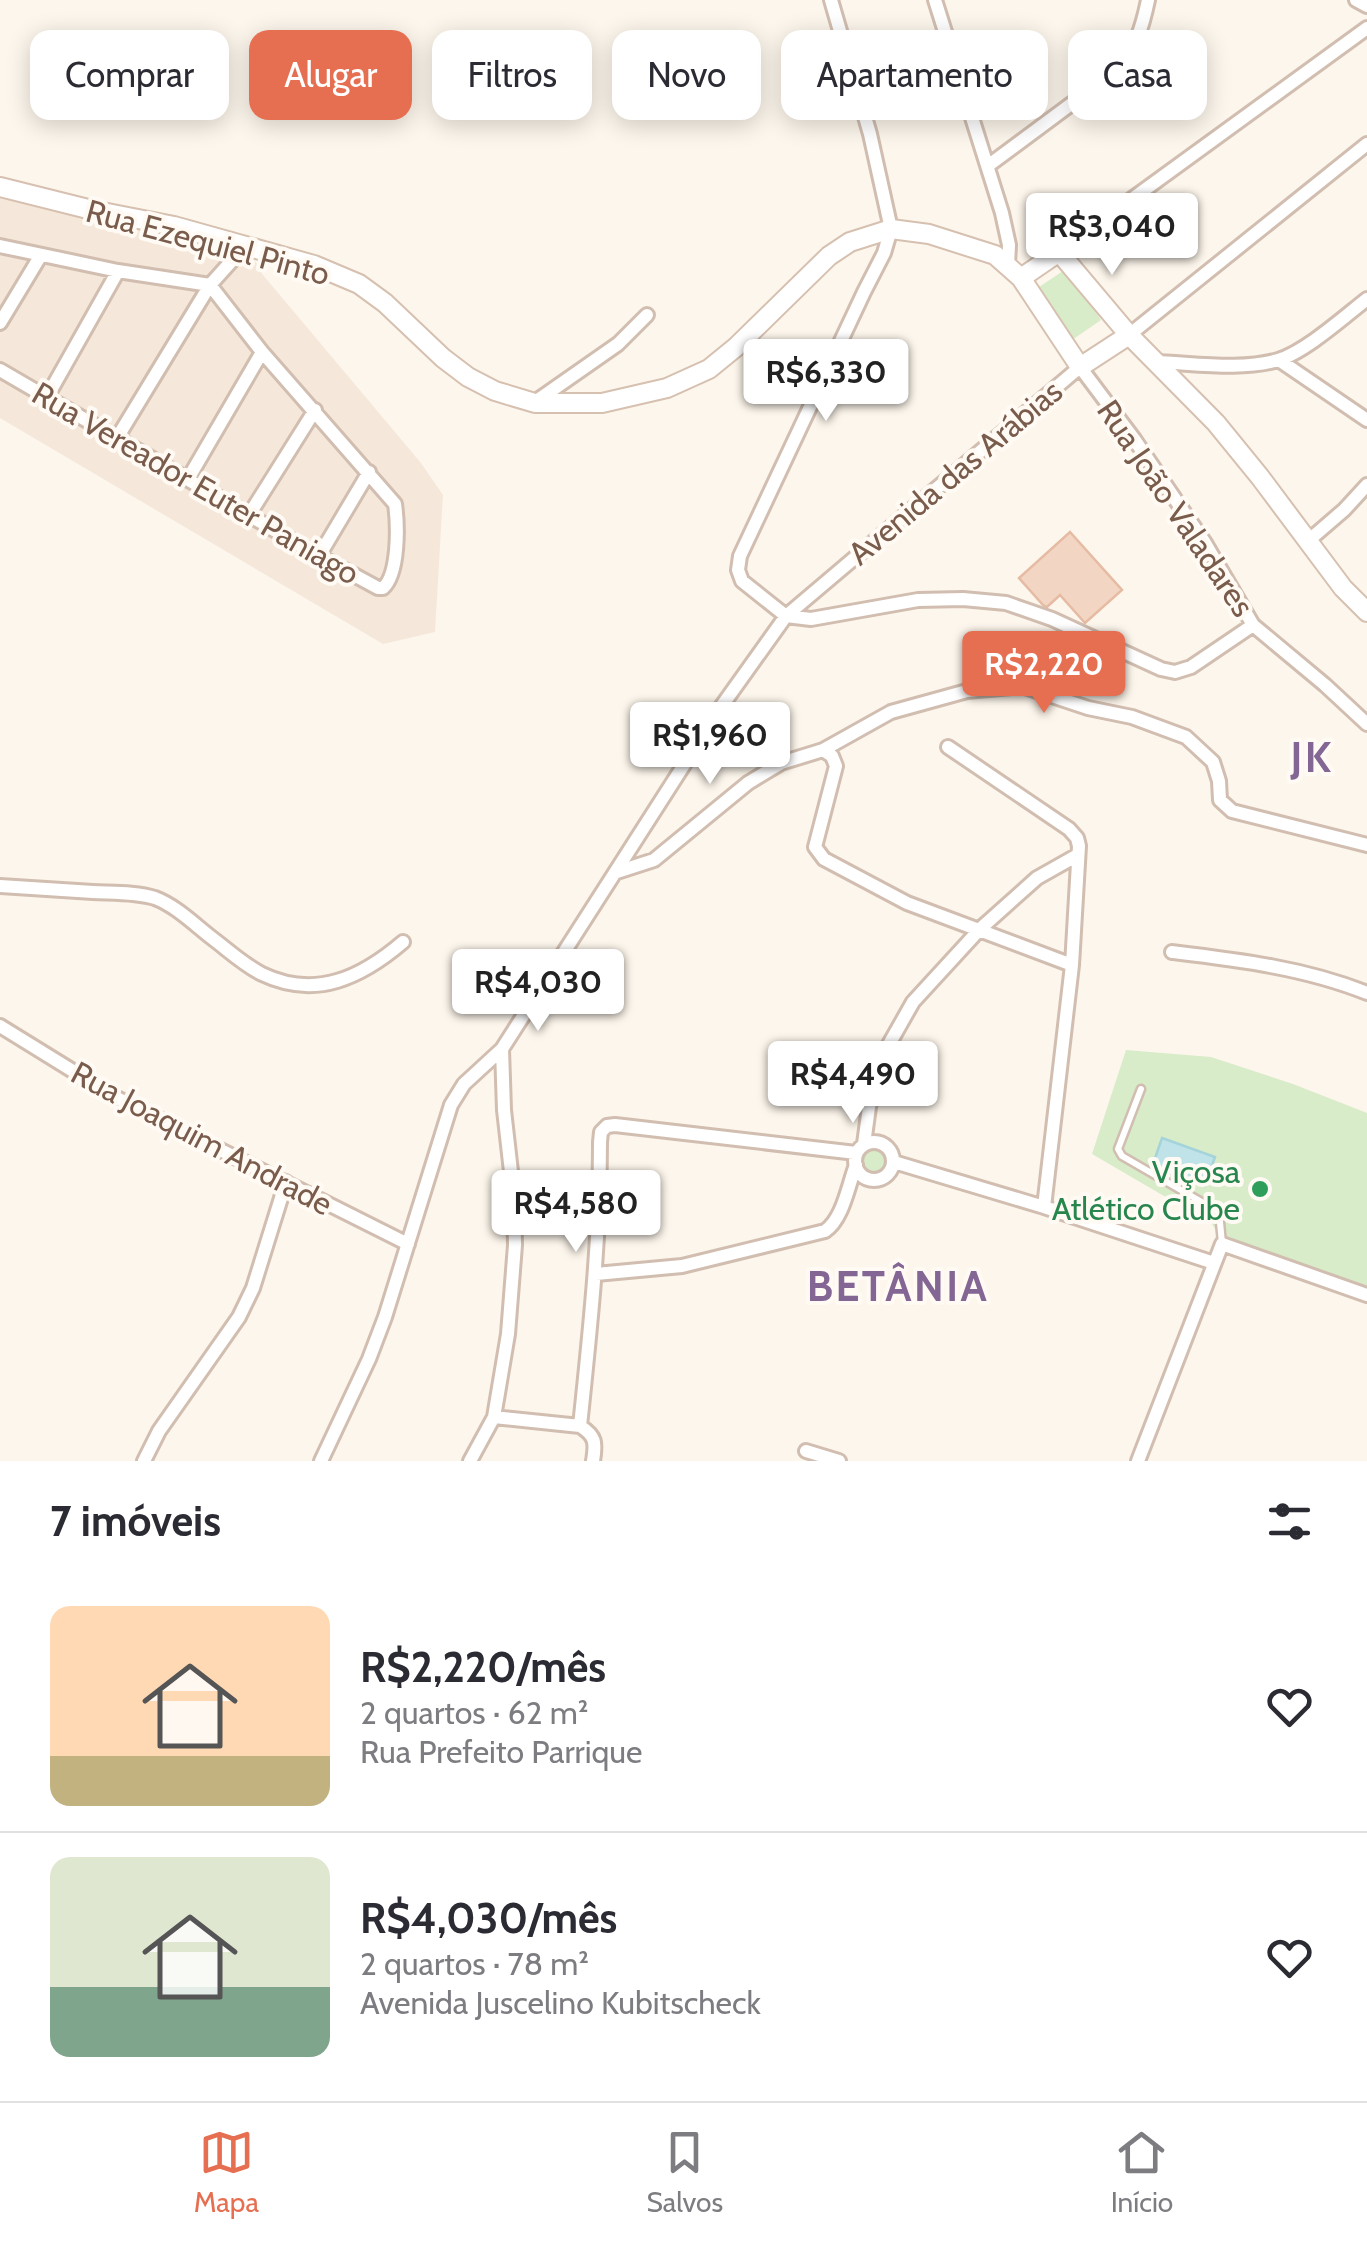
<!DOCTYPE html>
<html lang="pt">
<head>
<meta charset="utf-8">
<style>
  body { margin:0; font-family:Cabin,sans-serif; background:#f2f2f3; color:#2b2b33; height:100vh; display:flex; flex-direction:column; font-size:38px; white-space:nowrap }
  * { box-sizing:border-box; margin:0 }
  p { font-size:32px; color:#7c7c81 }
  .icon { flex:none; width:55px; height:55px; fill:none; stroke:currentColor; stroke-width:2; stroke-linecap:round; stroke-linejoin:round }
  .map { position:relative; height:1461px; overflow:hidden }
  .side { display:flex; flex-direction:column; background:#fff; flex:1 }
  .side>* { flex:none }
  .top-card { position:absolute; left:30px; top:30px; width:1308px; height:90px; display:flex; gap:20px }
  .price { position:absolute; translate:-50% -85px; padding:0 22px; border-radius:10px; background:#fff; color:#222; font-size:32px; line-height:65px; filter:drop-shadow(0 2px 5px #0008) }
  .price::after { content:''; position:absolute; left:50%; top:60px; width:30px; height:22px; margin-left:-15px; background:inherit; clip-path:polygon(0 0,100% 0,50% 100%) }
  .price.current { background:#e76f51; color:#fff }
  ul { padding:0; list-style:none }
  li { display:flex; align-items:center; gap:30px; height:250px; padding:0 50px }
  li+li { border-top:2px solid #e1e1e2 }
  li span { display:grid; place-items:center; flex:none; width:280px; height:200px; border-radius:20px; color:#555 }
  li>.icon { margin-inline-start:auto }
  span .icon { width:120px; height:120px; fill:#fffc; stroke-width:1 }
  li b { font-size:42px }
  h2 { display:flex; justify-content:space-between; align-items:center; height:120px; padding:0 50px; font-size:42px }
  .tag { padding:0 35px; border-radius:20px; background:#fff; box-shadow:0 5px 25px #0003; font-size:35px; line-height:90px }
  .tag.current { background:#e76f51; color:#fff }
  .menu { display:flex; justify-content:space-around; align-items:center; height:140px; border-top:2px solid #e1e1e2; background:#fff; font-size:28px; color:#7c7c81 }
  .menu a { display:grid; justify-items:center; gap:5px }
  .menu .current { color:#e76f51 }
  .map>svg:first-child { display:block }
  .residential { fill:#f5e8da }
  .green { fill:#d8ecc9 }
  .water { fill:#bfe3e8; stroke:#a5d3da; stroke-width:2.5 }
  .building { fill:#f3d5c3; stroke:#e6bba3; stroke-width:2.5 }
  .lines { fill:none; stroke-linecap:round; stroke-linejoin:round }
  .lane-casing { stroke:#d1beb0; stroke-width:11 }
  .street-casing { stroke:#d1beb0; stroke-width:18 }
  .secondary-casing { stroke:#d6c0b0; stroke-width:22 }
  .lane { stroke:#fff; stroke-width:6 }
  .street { stroke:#fff; stroke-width:12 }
  .secondary { stroke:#fff; stroke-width:18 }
  .leisure-dot { fill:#2e9e5b; stroke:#fffaf3; stroke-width:4 }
  .labels { text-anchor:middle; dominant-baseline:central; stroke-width:8; stroke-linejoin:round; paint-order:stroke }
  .street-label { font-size:32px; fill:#7a5c4d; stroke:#fffaf3 }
  .leisure-label { font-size:32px; fill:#27864d; stroke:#fffaf3; text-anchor:end }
  .district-label { font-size:42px; font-weight:bold; letter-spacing:2.5px; fill:#846695; stroke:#fffaf3 }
</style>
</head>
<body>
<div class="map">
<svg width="1367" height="1461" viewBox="0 0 1367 1461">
  <rect width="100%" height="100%" fill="#fdf6ec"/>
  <!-- residential -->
  <path class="residential" d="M0,187L246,245L263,275L421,463L443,495L435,632L383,644L0,418Z"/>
  <!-- green -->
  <path class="green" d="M1066,269L1101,320L1072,340L1036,289Z
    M1126,1050L1211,1057L1293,1084L1367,1113V1290L1223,1241L1212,1224L1092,1154Z
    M873,1144C885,1146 891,1154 892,1166C873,1185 847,1174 862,1148Z"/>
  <!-- water -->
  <path class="water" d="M1162,1138L1215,1157L1205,1186L1152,1167Z"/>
  <!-- building -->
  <path class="building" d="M1070,532L1122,590L1085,623L1060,595L1047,607L1043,605L1019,578Z"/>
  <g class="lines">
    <defs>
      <path id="lane" d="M1141,1089L1118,1149L1122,1156L1219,1212L1222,1243"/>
      <path id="street" d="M831,0L870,134L891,229L884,253L864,292L740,556L738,570L742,581L786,616L811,619L918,600L963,599L1006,603L1052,619L1161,669L1175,672L1191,667L1253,625
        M935,0L1002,213L1009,245L1008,265
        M1356,0L1367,6
        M989,165L1117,70C1136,47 1142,29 1148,0
        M0,246L118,271L210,285L262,352L395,504C398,525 399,574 383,588H378L319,556L0,370
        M1059,252L1367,28
        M0,323L41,255
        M1129,335L1367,144
        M1279,360L1367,420
        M1154,362C1192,363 1242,371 1278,360C1305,352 1344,317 1367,299
        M47,397L118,271
        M535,402L618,344L647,315
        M117,438L210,285L246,245
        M188,479L262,352
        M249,515L315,410
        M1308,541L1344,510L1367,485
        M319,556L369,472
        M948,747L1069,829L1077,838L1079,846L1072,965L1044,1207
        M823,750L832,756L836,766L815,847L824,859L907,903L1072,965
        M617,872L654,860L748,783L781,763L823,750L891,712L967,691L1022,686L1088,708L1132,717L1186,737L1213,762L1219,781L1220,800L1232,811L1367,845
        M0,886C31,888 62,890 93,892C113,893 136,892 155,898C176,906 194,924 212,938C228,950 244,965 262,974C316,1000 362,977 403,942
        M1172,952C1238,960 1305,968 1367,993
        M0,1026L115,1097L408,1244
        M855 1161a19 19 0 1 1 38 0a19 19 0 1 1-38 0Z
        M864,1144L869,1107L883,1055L913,1002L980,929L1037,878L1076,856
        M894,1162L1044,1207L1214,1263
        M596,1274L682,1266L825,1231C843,1219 848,1186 856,1165
        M494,1417L580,1426C596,1436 596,1443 593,1461
        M580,1426C590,1331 600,1237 600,1142L601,1132L607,1126L615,1125L856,1153
        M806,1451L839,1461
        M144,1461L159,1431L239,1317L253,1288L286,1182
        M321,1461L369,1359L385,1317L451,1105L464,1084L502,1049L721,707L786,616L1080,367L1134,439L1205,543L1253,625L1325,685L1367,724
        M470,1461L494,1417L508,1334L515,1245L514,1198L504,1110L502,1049
        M1138,1461L1222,1244L1367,1295"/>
      <path id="secondary" d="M0,187L92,210L174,226L314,265L359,284L385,303L443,358L468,377L495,391L535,403H602L667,388L709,369L736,347L829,256L850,242L891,229L929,234L995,255L1021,278L1080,367L1129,335
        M1021,278L1059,252L1129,335L1216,423L1260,477L1343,588L1367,612"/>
    </defs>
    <!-- lane casing -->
    <use href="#lane" class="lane-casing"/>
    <!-- street casing -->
    <use href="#street" class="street-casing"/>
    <!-- secondary casing -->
    <use href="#secondary" class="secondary-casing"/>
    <!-- lane -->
    <use href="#lane" class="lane"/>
    <!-- street -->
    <use href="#street" class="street"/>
    <!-- secondary -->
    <use href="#secondary" class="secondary"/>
  </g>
  <!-- markers -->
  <circle class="leisure-dot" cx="1260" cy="1189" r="10"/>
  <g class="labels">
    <!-- street labels -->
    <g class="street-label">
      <text transform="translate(208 242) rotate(15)">Rua Ezequiel Pinto</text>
      <text transform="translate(955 472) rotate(-40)">Avenida das Arábias</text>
      <text transform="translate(196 483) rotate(30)">Rua Vereador Euter Paniago</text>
      <text transform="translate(1176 508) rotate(56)">Rua João Valadares</text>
      <text transform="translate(202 1138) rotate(28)">Rua Joaquim Andrade</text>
    </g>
    <!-- leisure labels -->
    <g class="leisure-label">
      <text x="1240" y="1171">Viçosa<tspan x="1240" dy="37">Atlético Clube</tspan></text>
    </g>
    <!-- district labels -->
    <g class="district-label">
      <text x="1312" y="757">JK</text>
      <text x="898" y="1286">BETÂNIA</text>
    </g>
  </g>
</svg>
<b class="price" style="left:1112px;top:278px">R$3,040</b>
<b class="price" style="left:826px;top:424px">R$6,330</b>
<b class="price current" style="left:1044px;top:716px">R$2,220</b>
<b class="price" style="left:710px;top:787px">R$1,960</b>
<b class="price" style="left:538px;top:1034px">R$4,030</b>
<b class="price" style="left:853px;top:1126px">R$4,490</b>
<b class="price" style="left:576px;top:1255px">R$4,580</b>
<div class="top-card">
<a class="tag">Comprar</a>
<a class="tag current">Alugar</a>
<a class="tag">Filtros</a>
<a class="tag">Novo</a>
<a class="tag">Apartamento</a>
<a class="tag">Casa</a>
</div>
</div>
<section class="side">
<h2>7 imóveis<svg class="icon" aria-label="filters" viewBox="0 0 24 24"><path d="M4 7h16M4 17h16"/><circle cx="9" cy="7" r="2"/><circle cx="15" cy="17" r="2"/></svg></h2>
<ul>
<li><span style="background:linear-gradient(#ffd9b3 75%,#c2b280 0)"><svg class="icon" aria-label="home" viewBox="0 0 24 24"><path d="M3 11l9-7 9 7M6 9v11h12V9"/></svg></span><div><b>R$2,220/mês</b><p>2 quartos · 62 m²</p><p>Rua Prefeito Parrique</p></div><svg class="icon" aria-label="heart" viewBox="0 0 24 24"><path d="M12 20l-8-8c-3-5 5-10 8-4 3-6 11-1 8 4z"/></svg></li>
<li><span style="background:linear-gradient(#dfe7d0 65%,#7fa58c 0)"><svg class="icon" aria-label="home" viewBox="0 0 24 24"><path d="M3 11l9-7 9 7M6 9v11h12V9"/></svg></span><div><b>R$4,030/mês</b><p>2 quartos · 78 m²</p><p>Avenida Juscelino Kubitscheck</p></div><svg class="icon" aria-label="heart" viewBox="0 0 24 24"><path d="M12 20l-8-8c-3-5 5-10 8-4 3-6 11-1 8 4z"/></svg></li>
</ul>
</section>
<nav class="menu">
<a class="current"><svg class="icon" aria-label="map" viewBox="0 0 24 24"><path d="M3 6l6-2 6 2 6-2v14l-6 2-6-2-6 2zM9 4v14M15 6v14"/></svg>Mapa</a>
<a><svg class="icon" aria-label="saved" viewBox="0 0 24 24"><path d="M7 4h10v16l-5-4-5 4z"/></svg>Salvos</a>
<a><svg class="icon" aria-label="home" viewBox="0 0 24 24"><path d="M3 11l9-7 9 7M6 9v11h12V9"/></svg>Início</a>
</nav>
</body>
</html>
